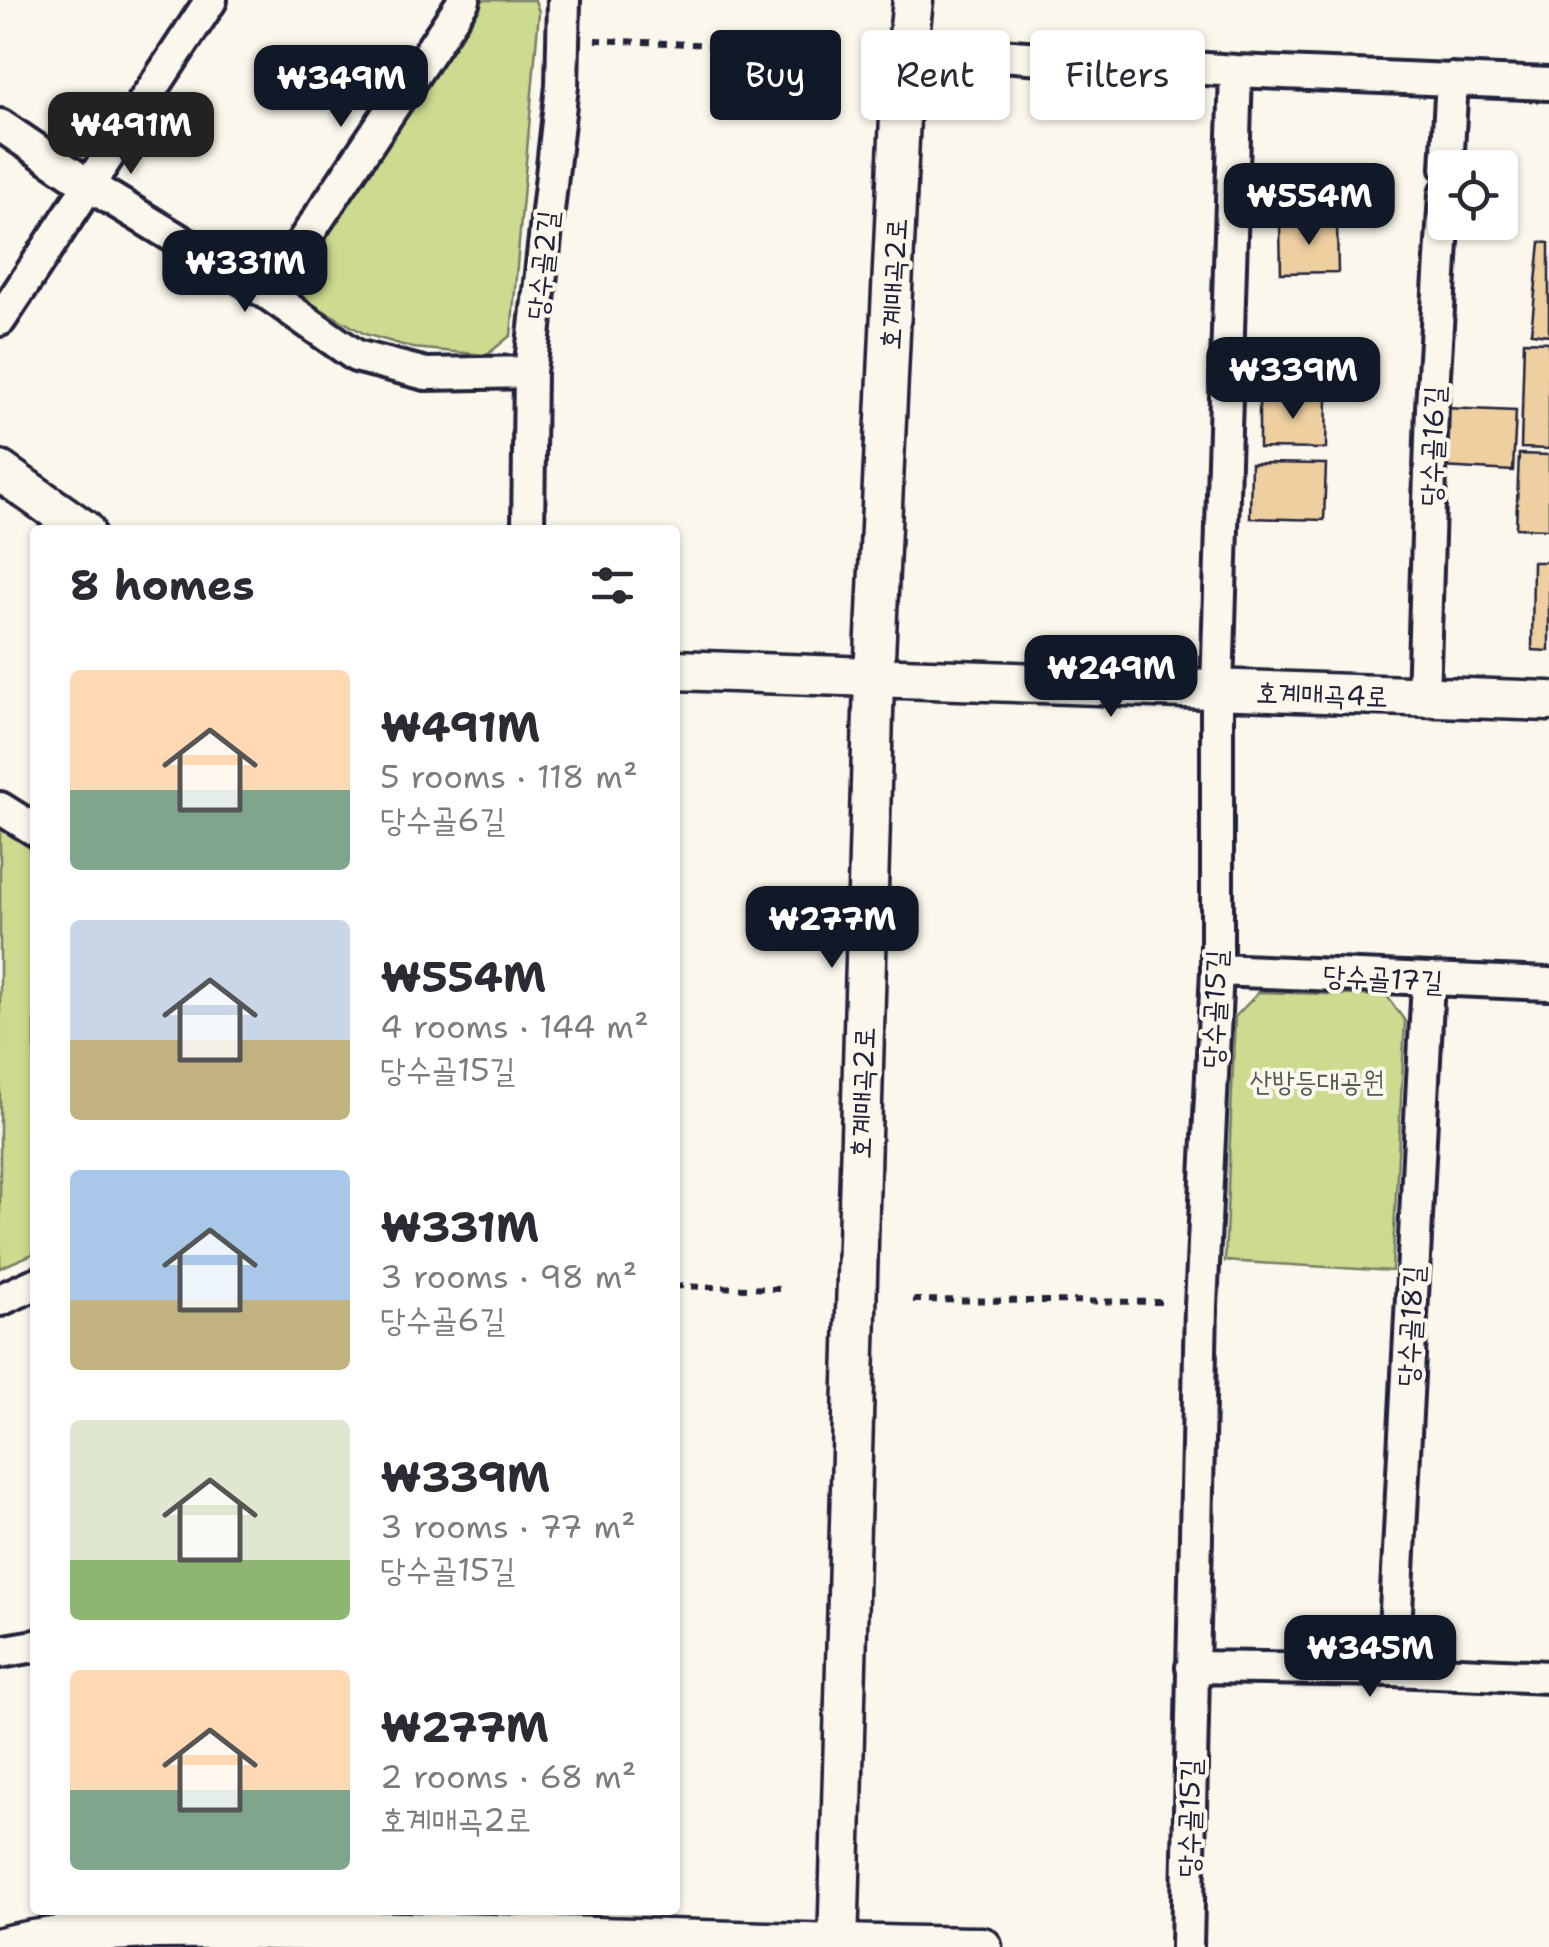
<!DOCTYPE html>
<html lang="en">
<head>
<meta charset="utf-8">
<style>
  body { margin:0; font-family:"Shantell Sans","Poor Story",sans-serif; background:#f7f7f7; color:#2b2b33; height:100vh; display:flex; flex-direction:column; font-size:38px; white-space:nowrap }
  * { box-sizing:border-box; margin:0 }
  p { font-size:32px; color:#7c7c81 }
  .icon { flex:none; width:55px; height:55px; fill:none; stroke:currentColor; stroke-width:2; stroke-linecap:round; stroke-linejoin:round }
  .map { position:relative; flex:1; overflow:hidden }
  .sheet { position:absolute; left:30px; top:525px; width:650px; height:1390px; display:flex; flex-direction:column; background:#fff; border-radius:10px; box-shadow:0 2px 8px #0004 }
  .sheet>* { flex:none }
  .hud { position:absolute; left:710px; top:30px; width:688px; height:90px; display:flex; gap:20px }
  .tools { position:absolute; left:1428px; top:150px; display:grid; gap:20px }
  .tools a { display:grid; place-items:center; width:90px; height:90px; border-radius:10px; background:#fff; box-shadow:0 2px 8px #0004; font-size:50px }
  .price { position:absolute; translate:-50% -85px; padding:0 22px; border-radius:20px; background:#111827; color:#fff; font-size:32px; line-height:65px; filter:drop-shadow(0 2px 5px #0008) }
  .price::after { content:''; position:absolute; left:50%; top:60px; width:30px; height:22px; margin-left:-15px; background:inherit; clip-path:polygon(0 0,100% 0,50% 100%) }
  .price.current { background:#222; color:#fff }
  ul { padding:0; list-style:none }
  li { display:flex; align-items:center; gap:30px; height:250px; padding:0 40px }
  li span { display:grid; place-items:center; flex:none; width:280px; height:200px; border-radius:10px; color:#555 }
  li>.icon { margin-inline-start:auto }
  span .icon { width:120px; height:120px; fill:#fffc; stroke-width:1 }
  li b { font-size:42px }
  h2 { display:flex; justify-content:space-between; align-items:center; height:120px; padding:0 40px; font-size:42px }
  .chip { padding:0 35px; border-radius:10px; background:#fff; box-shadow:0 2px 8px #0004; font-size:35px; line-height:90px }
  .chip.current { background:#111827; color:#fff }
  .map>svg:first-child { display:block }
  .green { fill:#ccdb8f; stroke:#777e65; stroke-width:2.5 }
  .building { fill:#edcfa0; stroke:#22223b; stroke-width:2.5 }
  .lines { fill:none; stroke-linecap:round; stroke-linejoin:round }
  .minor-casing { stroke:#22223b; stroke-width:38 }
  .tertiary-casing { stroke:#22223b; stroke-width:45 }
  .path { stroke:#22223b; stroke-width:6; stroke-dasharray:8 8; stroke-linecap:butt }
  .minor { stroke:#fbf7ec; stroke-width:30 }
  .tertiary { stroke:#fbf7ec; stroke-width:38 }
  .labels { text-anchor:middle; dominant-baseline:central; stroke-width:8; stroke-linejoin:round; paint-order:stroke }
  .street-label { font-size:28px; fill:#22223b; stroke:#fbf7ec }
  .park-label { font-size:28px; fill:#555a54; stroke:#fbf7ec }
</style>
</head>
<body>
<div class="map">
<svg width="1549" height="1947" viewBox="0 0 1549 1947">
  <rect width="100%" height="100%" fill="#fbf7ec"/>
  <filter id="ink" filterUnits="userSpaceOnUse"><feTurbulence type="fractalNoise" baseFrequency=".01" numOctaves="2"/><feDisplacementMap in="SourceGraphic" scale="20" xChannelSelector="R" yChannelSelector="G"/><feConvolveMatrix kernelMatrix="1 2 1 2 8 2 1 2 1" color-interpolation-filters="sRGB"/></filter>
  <g filter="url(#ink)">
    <!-- green -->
    <path class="green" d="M481,0H535L539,12L511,335L487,355L413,348L365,334L302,298L299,272Z
      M0,825L25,839L35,862V1253L0,1268Z
      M1259,992L1387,996L1405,1021L1392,1271L1225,1261L1235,1017Z"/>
    <!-- building -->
    <path class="building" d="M1337,223L1338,272L1281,273L1280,224Z
      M1540,242L1549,243V335L1531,333Z
      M1524,341L1549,342V449L1521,448Z
      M1259,396L1327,397L1326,449L1259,448Z
      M1445,408L1516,411L1513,471L1442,467Z
      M1519,454L1549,455V529L1516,528Z
      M1251,463L1326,464L1324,520L1250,518Z
      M1533,562H1549V651L1532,650Z"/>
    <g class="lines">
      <defs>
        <path id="minor" d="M909,49L1236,71L1549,84
          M0,125L90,186L268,294L356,356L426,374L530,372
          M1447,168L1452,79
          M268,294L464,0
          M0,320L211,0
          M528,530L530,372L562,86L564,0
          M1423,698L1432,407L1445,194
          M0,808L35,830
          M1217,970L1549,984
          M0,1300L35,1284
          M0,1652L35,1646
          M1192,1667L1393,1670L1549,1677
          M1393,1670L1428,981
          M1187,1947L1201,1306L1217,970V690L1236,71"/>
        <path id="tertiary" d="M0,471L84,530
          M675,670L1549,701
          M0,1947C108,1921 221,1930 331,1931C548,1933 765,1944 982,1947
          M838,1947L874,678L900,117L913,0"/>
      </defs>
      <!-- minor casing -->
      <use href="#minor" class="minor-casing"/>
      <!-- tertiary casing -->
      <use href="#tertiary" class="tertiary-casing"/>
      <!-- path -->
      <path class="path" d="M595,40L837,50
        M675,1286L783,1289
        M913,1300L1163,1302"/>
      <!-- minor -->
      <use href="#minor" class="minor"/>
      <!-- tertiary -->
      <use href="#tertiary" class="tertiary"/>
    </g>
  </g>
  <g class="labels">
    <!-- street labels -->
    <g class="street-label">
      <text transform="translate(542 265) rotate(-84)">당수골2길</text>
      <text transform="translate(893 284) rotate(-87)">호계매곡2로</text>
      <text transform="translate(1432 446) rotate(-88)">당수골16길</text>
      <text transform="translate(1322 694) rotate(2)">호계매곡4로</text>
      <text transform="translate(1383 978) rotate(3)">당수골17길</text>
      <text transform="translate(1214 1009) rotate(-88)">당수골15길</text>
      <text transform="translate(862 1093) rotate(-88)">호계매곡2로</text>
      <text transform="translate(1410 1326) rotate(-87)">당수골18길</text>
      <text transform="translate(1189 1818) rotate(-89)">당수골15길</text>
    </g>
    <!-- park labels -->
    <g class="park-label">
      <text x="1317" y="1081">산방등대공원</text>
    </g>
  </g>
</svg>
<div class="tools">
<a><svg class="icon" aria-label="locate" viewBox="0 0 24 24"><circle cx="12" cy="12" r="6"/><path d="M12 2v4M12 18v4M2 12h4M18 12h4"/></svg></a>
</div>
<b class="price" style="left:341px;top:130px">₩349M</b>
<b class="price current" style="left:131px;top:177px">₩491M</b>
<b class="price" style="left:1309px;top:248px">₩554M</b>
<b class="price" style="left:245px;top:315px">₩331M</b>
<b class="price" style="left:1293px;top:422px">₩339M</b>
<b class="price" style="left:1111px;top:720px">₩249M</b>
<b class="price" style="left:832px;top:971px">₩277M</b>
<b class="price" style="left:1370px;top:1700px">₩345M</b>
<div class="hud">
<a class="chip current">Buy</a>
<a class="chip">Rent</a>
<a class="chip">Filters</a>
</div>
<section class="sheet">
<h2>8 homes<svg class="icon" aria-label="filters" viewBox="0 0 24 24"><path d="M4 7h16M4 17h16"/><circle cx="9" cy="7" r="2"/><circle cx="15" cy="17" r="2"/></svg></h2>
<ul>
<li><span style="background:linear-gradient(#ffd9b3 60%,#7fa58c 0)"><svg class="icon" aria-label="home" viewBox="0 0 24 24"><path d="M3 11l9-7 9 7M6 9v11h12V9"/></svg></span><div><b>₩491M</b><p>5 rooms · 118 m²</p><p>당수골6길</p></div></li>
<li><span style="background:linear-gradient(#c9d6e8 60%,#c2b280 0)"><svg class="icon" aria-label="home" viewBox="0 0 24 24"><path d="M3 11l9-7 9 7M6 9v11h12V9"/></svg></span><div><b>₩554M</b><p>4 rooms · 144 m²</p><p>당수골15길</p></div></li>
<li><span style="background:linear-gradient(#a9c7e8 65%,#c2b280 0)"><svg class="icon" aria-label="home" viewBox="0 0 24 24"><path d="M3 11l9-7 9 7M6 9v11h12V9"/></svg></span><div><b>₩331M</b><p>3 rooms · 98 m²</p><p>당수골6길</p></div></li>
<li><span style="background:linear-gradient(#dfe7d0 70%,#8fb573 0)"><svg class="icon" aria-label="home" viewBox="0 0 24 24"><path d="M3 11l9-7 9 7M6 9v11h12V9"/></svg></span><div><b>₩339M</b><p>3 rooms · 77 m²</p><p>당수골15길</p></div></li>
<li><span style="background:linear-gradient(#ffd9b3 60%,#7fa58c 0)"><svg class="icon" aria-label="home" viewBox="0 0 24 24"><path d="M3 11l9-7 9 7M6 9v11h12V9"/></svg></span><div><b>₩277M</b><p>2 rooms · 68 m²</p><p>호계매곡2로</p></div></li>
</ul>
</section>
</div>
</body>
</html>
